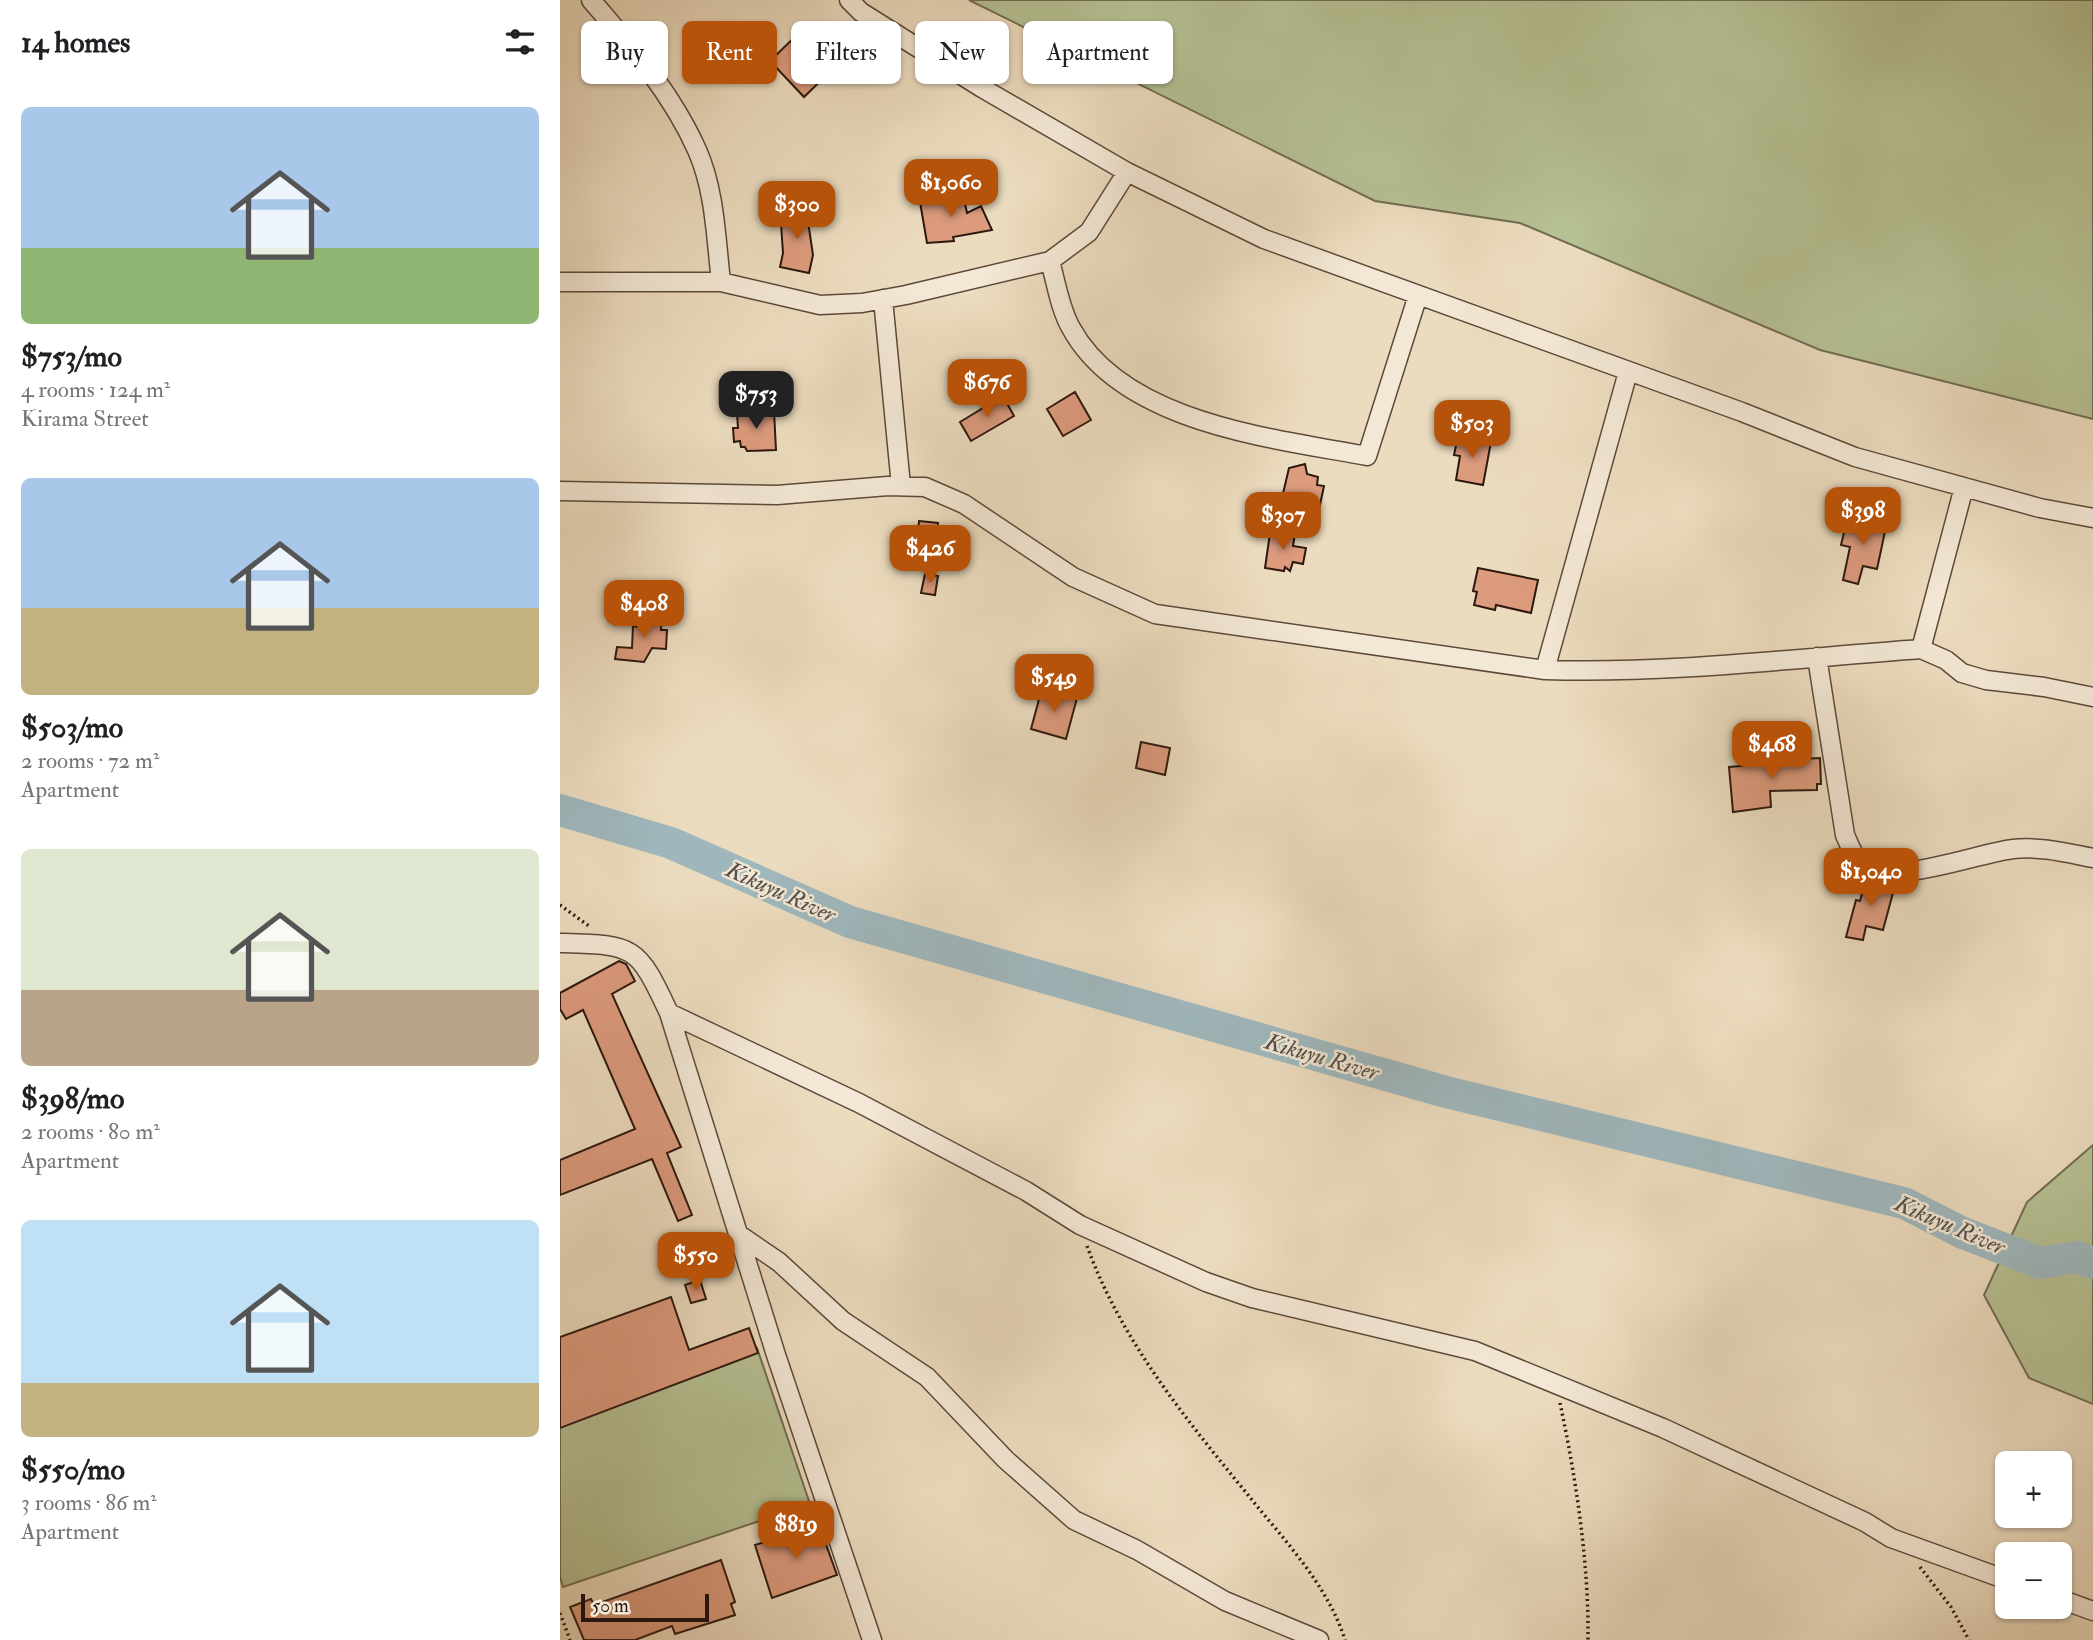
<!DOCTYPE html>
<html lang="en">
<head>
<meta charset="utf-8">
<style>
  body { margin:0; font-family:"IM FELL Double Pica",serif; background:#f2f2f2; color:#202124; height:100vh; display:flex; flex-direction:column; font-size:26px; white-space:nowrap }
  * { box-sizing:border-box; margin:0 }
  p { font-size:23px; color:#757577 }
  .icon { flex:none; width:38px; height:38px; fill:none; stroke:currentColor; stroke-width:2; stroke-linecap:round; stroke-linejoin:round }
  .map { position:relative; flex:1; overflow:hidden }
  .sheet { display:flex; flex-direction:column; background:#fff; width:560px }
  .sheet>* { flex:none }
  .hud { position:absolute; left:21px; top:21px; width:665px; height:63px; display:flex; gap:14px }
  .controls { position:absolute; left:1435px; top:1451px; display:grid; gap:14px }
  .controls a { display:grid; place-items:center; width:77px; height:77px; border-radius:10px; background:#fff; box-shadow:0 2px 5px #0004; font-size:35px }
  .scale { position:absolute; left:21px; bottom:18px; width:128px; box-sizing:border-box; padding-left:7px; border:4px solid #2d180f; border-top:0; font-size:19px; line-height:24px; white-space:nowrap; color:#2d180f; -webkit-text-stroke:5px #f3e8d5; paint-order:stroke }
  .price { position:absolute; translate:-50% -60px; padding:0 16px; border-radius:14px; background:#b45309; color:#fff; font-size:23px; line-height:46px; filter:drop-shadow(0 2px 4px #0008) }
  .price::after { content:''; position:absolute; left:50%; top:42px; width:21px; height:16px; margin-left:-10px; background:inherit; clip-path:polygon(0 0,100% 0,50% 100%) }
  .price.current { background:#222; color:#fff }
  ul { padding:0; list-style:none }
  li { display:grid; align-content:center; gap:14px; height:371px; padding:0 21px }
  li span { display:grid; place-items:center; height:217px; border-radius:10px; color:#555 }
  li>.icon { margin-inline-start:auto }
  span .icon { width:126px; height:126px; fill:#fffc; stroke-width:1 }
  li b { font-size:30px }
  h2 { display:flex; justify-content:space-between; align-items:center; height:84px; padding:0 21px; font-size:30px }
  .chip { padding:0 24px; border-radius:10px; background:#fff; box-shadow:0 2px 5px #0004; font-size:24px; line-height:63px }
  .chip.current { background:#b45309; color:#fff }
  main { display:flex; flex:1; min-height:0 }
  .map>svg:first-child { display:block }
  .green { fill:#b6c194; stroke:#726c52; stroke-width:2 }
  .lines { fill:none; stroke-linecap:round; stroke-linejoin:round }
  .river { stroke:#9fb8be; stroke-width:32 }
  .building { fill:#dd9b7e; stroke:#2d180f; stroke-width:2 }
  .minor-casing { stroke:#5d493b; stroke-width:21 }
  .path { stroke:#2d180f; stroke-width:3.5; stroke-dasharray:2 3.5; stroke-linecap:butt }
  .minor { stroke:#f3e8d5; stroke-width:18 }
  .labels { text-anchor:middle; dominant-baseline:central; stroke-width:5; stroke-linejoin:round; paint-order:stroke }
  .water-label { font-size:23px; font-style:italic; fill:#55504c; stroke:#f3e8d5 }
</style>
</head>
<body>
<main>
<section class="sheet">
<h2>14 homes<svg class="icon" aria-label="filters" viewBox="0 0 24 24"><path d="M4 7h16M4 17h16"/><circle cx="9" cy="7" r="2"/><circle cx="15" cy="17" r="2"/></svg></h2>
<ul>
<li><span style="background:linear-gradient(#a9c7e8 65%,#8fb573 0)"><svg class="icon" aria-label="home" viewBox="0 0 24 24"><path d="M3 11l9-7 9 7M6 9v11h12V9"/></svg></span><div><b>$753/mo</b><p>4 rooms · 124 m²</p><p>Kirama Street</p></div></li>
<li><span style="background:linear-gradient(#a9c7e8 60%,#c2b280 0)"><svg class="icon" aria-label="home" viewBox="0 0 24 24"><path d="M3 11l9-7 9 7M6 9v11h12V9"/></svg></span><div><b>$503/mo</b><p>2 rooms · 72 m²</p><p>Apartment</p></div></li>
<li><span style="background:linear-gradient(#dfe7d0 65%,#b9a48a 0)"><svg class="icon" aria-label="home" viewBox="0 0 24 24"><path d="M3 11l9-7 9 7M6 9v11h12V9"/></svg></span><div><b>$398/mo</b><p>2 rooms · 80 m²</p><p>Apartment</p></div></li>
<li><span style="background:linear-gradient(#bfe0f5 75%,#c2b280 0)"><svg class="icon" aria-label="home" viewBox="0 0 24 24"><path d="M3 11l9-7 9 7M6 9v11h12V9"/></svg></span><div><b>$550/mo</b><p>3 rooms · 86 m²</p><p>Apartment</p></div></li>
</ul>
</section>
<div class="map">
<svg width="1533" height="1640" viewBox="0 0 1533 1640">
  <rect width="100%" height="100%" fill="#ecdcbf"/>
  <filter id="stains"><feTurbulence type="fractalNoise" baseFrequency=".00286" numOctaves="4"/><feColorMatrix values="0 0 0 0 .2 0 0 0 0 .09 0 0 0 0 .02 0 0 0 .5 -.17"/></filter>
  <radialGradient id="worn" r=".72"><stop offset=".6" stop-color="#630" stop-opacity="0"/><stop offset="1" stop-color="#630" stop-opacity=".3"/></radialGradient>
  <!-- green -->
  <path class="green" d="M409,0H1533V419L1260,350L960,223L815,201Z
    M1533,1145V1404L1469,1378L1424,1295L1467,1202Z
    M197,1348L250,1504L3,1587L0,1577V1414Z"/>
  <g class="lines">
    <!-- river -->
    <path class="river" d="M0,810L111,843L290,922L886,1092L1344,1203L1403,1233L1481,1263L1518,1257L1533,1263"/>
  </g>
  <!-- building -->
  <path class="building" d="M242,30L276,66L244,97L210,61Z
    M403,194L407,213L421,206L432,230L393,237L394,241L367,243L360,202Z
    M246,208L253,255L249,273L220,267L223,253L221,224L226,223L225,210Z
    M515,392L531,420L503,436L487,409Z
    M443,396L454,416L411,441L400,422Z
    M214,411L216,450L187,451L185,447H181L180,441L174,442L173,428H178L177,413Z
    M898,436L931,442L923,485L896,480L900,456L894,455Z
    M745,464L747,474L758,477L757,485L764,486L760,505L755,504L754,509L721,502L729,468Z
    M1301,516L1327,522L1317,569L1303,566L1298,584L1283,580L1290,547L1281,545L1286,524L1299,527Z
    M359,521L378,523L373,567L355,565Z
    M720,531L735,533L733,546L746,548L743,564L733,562L730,571L725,567L724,571L705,568L710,533L721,534Z
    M918,568L978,580L971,613L936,605L935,610L914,605L917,592L913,591Z
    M365,574L378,576L375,595L361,593Z
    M89,616L102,617L101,630H107L106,649L92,648L84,662L55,659L57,647L72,648L73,626L79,627V619L88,620Z
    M482,688L517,698L506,739L471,729Z
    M581,742L610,748L605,775L576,768Z
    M1260,758L1261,784H1257V790L1210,791L1211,807L1173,812L1169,767L1217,763V760Z
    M1306,878L1333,884L1334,889L1323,930L1306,926L1303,940L1286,937L1296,900L1300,901Z
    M59,961L66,964L75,981L52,994L121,1147L107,1153L132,1215L118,1221L92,1159L0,1195V1160L75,1129L23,1010L6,1019L0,1009V993Z
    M140,1280L146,1299L131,1303L125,1285Z
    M111,1297L129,1350L189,1328L198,1353L0,1428V1337Z
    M259,1525L277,1575L212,1598L195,1545Z
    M161,1560L175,1602L171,1604L175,1615L115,1634L112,1626L75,1640H24L10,1607L31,1599L34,1605Z"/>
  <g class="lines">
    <defs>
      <path id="minor" d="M31,0C71,46 112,94 137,150C155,190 156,239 161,282
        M289,0L301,12L422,88L567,172L704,239L1182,412L1295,457L1480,508L1533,518
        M490,261C496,282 500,309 511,328C563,423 711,438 807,456L858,295
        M0,282H161L260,305L302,303L346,295L490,261L529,232L567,172
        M323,299L341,486
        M0,491L217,495L328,486L365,487L404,504L513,577L595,614L985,670C1111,674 1236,658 1361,649L1386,660L1402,673L1426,680L1484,687L1533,697
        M1361,649L1404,487
        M1257,657L1285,835C1290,846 1294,859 1305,866C1334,886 1418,853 1453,849C1480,846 1507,853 1533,858
        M985,670L1068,372
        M0,943C74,945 77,944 109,1013L216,1355L312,1640
        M109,1013L299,1103L466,1191L520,1225L646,1282L692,1298L915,1351L1103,1428L1305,1522L1331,1538L1447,1580
        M178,1234L219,1262L283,1321L367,1377L446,1460L514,1520L577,1550L665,1601L759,1640
        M1500,1599L1533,1611"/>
    </defs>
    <!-- minor casing -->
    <use href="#minor" class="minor-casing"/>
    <!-- path -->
    <path class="path" d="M0,905L29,926
      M527,1246C561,1340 625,1418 688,1495C723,1539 768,1585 785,1640
      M1000,1403C1016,1478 1029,1564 1028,1640
      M1360,1567L1391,1607L1409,1640
      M0,1613L10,1640"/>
    <!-- minor -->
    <use href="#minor" class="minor"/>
  </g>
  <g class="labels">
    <!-- water labels -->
    <g class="water-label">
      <text transform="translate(221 892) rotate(24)">Kikuyu River</text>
      <text transform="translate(762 1057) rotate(16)">Kikuyu River</text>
      <text transform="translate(1390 1225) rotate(23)">Kikuyu River</text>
    </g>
  </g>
  <rect width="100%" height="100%" filter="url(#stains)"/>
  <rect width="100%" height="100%" fill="url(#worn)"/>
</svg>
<div class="controls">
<a>+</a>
<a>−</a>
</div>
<div class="scale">50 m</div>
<b class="price" style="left:391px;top:219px">$1,060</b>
<b class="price" style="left:237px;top:241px">$300</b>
<b class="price" style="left:427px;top:419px">$676</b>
<b class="price current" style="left:196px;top:431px">$753</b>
<b class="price" style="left:912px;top:460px">$503</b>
<b class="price" style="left:1303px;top:547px">$398</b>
<b class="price" style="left:723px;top:552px">$307</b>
<b class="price" style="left:370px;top:585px">$426</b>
<b class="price" style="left:84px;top:640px">$408</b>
<b class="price" style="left:494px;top:714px">$549</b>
<b class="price" style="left:1212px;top:781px">$468</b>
<b class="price" style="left:1311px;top:908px">$1,040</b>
<b class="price" style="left:136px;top:1292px">$550</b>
<b class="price" style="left:236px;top:1561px">$819</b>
<div class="hud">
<a class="chip">Buy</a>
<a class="chip current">Rent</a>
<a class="chip">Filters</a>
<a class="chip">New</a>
<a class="chip">Apartment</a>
</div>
</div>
</main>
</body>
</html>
